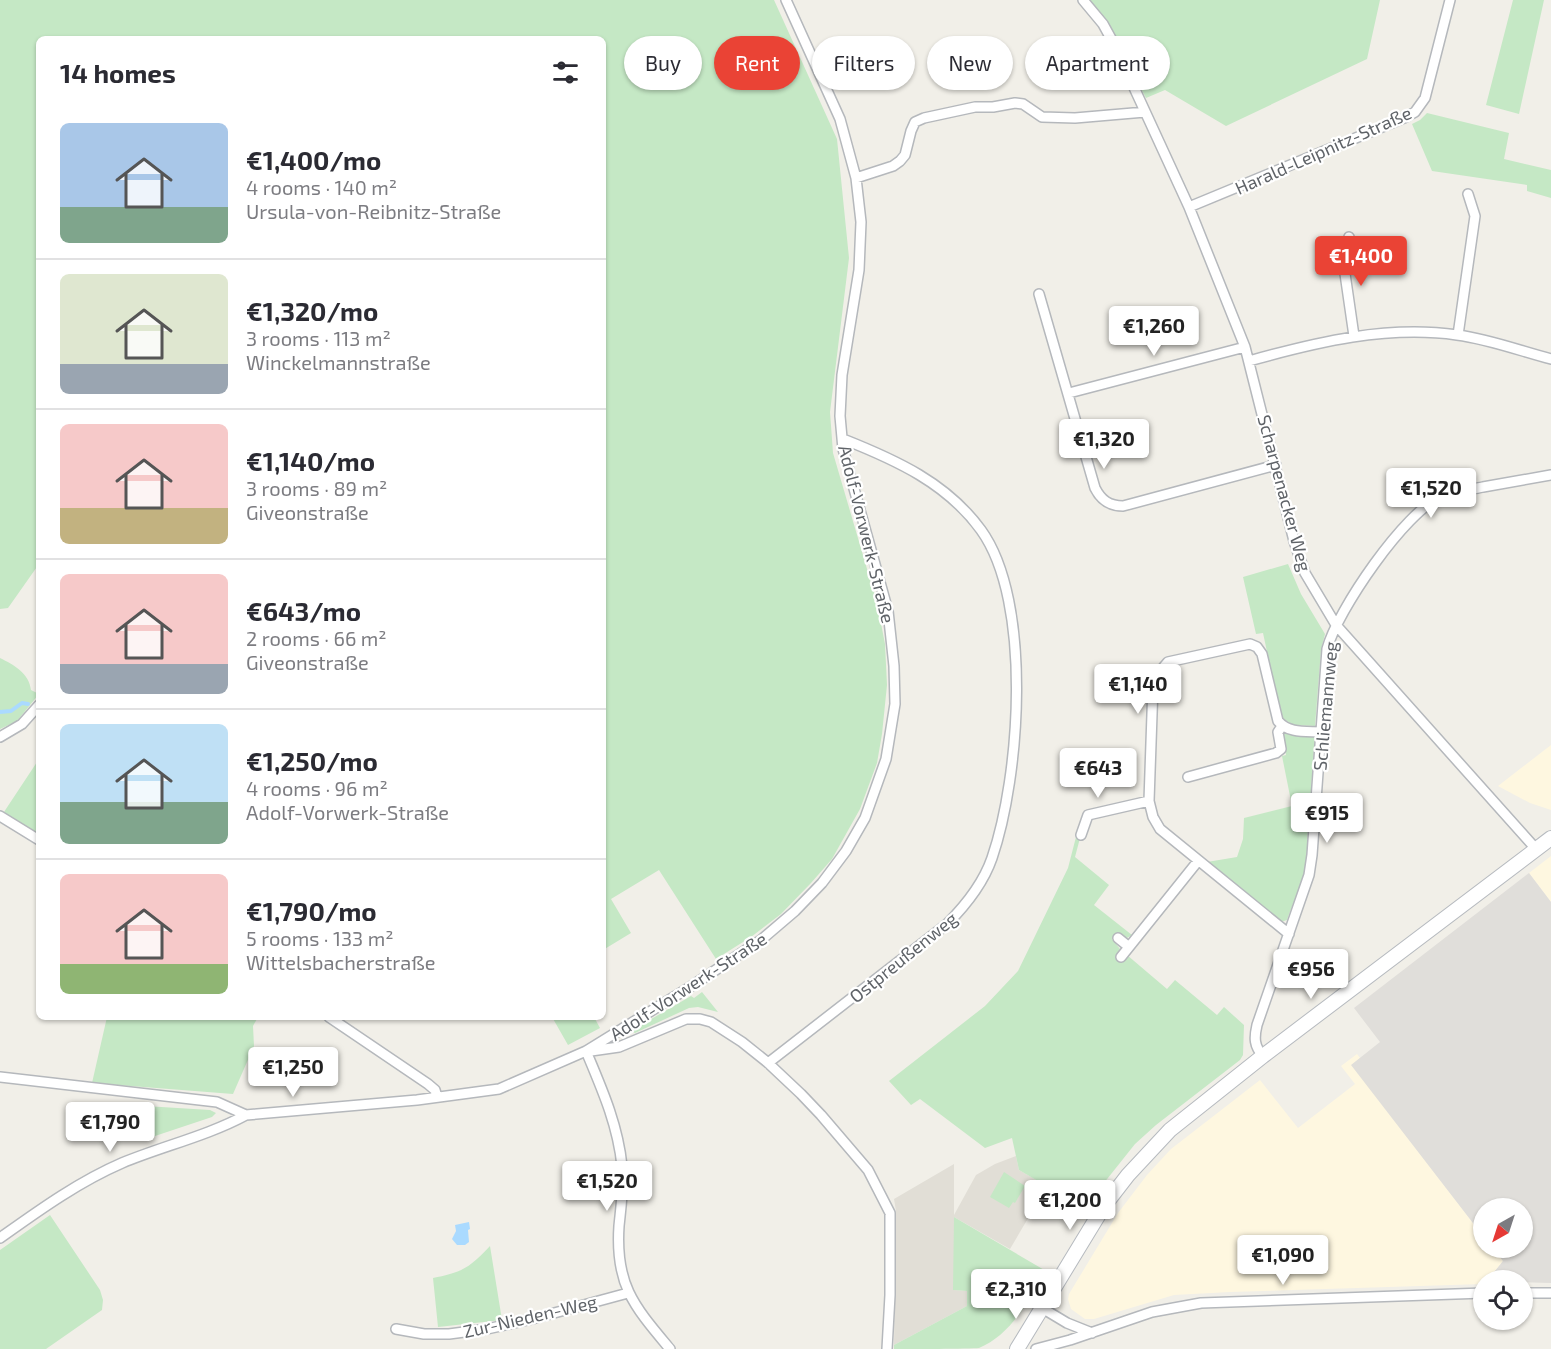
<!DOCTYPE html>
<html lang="en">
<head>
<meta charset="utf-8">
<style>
  body { margin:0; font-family:"Exo 2",sans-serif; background:#f7f7f7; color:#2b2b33; height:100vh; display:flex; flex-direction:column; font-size:22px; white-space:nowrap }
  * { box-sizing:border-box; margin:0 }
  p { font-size:20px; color:#7c7c81 }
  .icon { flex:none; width:33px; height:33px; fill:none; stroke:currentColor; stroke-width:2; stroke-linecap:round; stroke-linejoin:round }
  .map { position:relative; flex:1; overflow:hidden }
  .details { position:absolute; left:36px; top:36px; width:570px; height:984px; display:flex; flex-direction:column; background:#fff; border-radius:9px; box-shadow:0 2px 4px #0004 }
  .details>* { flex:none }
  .guide { position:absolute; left:624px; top:36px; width:570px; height:54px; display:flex; gap:12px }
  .needle { width:39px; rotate:219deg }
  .tools { position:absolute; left:1473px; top:1198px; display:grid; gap:12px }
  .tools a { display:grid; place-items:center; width:60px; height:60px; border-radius:50%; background:#fff; box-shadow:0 2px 4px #0004; font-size:30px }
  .price { position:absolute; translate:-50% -51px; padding:0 14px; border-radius:6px; background:#fff; color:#222; font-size:20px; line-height:39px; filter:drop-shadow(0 2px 3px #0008) }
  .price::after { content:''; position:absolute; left:50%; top:36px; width:18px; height:14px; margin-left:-9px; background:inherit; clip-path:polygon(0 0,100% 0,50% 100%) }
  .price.on { background:#ea4335; color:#fff }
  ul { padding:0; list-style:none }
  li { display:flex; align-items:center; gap:18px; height:150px; padding:0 24px }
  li+li { border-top:2px solid #e1e1e2 }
  li span { display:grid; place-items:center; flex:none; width:168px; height:120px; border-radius:9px; color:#555 }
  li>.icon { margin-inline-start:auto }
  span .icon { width:72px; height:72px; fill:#fffc; stroke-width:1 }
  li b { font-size:26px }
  h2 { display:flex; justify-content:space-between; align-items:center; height:72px; padding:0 24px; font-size:26px }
  .pill { padding:0 21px; border-radius:27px; background:#fff; box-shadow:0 2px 4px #0004; font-size:21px; line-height:54px }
  .pill.on { background:#ea4335; color:#fff }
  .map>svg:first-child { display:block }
  .commercial { fill:#fef7e0 }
  .industrial { fill:#e0deda }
  .education { fill:#e1ded6 }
  .green { fill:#c5e8c5 }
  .water { fill:#aadaff }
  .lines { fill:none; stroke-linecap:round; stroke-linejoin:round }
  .stream { stroke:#aadaff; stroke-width:4 }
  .minor-casing { stroke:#b5b8bc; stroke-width:12 }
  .secondary-casing { stroke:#b6babf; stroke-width:16 }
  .minor { stroke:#fff; stroke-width:9 }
  .secondary { stroke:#fff; stroke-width:14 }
  .labels { text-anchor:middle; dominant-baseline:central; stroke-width:4.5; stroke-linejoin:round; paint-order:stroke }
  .street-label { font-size:18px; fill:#5f6368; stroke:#fff }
</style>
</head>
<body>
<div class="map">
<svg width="1551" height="1349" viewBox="0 0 1551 1349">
  <rect width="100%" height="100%" fill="#f1efe8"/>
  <!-- commercial -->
  <path class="commercial" d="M1551,745V810L1530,803L1498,786Z
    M1551,856V902L1529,873Z
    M1357,1054L1360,1058L1352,1065L1483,1236L1484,1248H1493L1503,1261L1487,1281H1484L1483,1284L1230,1292L1174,1295L1094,1319H1085L1071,1309L1068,1299L1069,1294L1118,1213L1147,1175L1171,1149L1260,1080L1298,1128L1355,1084L1341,1066Z"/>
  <!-- industrial -->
  <path class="industrial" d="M1529,873L1551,902V1283L1487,1281L1503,1261L1493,1248H1522V1209H1484L1483,1236L1351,1065L1380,1042L1354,1008Z"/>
  <!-- education -->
  <path class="education" d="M1016,1156L1019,1170L1047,1186L1010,1249L954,1217V1290L967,1291V1306L894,1345L896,1211L894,1199L954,1164V1215L976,1175L995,1164Z"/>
  <!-- green -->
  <path class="green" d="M0,0H774L837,139L849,258L830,412L833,453L877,603L885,644L887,685L882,734L877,763L860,809L832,859L811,883L781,914L751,937L716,959L659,870L611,899L631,933L603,950V39H39V564L8,608L0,609Z
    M1089,0H1380L1367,59L1226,126L1165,90L1146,98L1102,16Z
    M1513,0H1544L1519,114L1486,105Z
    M1427,113L1509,133L1504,159L1551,170V198L1527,191V185L1432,171L1412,124L1420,120Z
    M1288,564L1301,594L1325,634L1321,650L1315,726L1293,725L1281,717L1263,633L1256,634L1243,577Z
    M0,658C14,665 29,673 31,690L39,694L17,721L0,729Z
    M1282,733L1315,736L1307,843C1313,864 1294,899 1287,920L1281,922L1207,862L1237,857L1243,839L1244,818L1292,806L1282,756L1286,755Z
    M39,759V844L0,818Z
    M1076,837L1080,838L1075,857L1109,885L1094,905L1132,935L1127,938L1117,933L1112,939L1120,949L1115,957L1122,962L1127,955L1167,989L1175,980L1217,1015L1224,1007L1244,1025L1243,1055L1240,1060L1156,1125L1135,1144L1084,1208L1019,1170L1012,1138L985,1148L920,1099L911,1105L889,1081L985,1006L1018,971L1068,868Z
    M702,992L718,1012L698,1007L689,1008L635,1033L633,1032L634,1029L691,996L694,998Z
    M107,1017H258L253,1026L254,1046L233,1094L92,1083Z
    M552,1017H594L600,1028L568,1045Z
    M145,1106L210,1110L216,1113L212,1117L149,1138Z
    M1004,1172L1025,1186L1015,1203L1013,1202L1009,1208L990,1197Z
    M50,1215L100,1290L103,1300L102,1310L46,1349H0V1250Z
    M954,1217L1046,1271C1030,1299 1011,1335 979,1348C969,1349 910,1349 894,1349V1345L967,1306V1291L953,1290Z
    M490,1246L502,1320L438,1327L433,1278C463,1272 469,1268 490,1246Z"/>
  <!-- water -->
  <path class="water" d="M469,1222L470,1229L468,1230L469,1242L465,1245H457L452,1239L456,1231L455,1225Z"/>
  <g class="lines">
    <!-- stream -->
    <path class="stream" d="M0,712L11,711L22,703L28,704"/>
    <defs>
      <path id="minor" d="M1083,0L1103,24L1114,44L1189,207L1245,347L1294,541L1305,573L1336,625L1536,849
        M856,178L893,166L900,161L905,155L911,131L915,122L924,118L975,107H993L1015,103L1023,104L1042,117L1075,118L1145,112
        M1189,207L1404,118L1415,112L1425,98L1450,0
        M1349,237L1343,260L1354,336
        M1039,294L1095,488C1101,500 1109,506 1123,506L1276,465
        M1458,335L1475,216L1468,194
        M1249,361C1317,342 1387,325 1457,335C1489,339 1520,351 1551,359
        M1069,393L1245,347
        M0,737L22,724L39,705
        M1188,777L1276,753L1281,749L1278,732L1282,726
        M0,816L39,840
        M1081,835L1088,815L1149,801
        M1289,934L1160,829L1153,817L1149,801L1153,685L1156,676L1168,662L1250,644L1257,647L1262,654L1278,721C1289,734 1306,731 1322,732
        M1118,938L1129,947
        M1121,957L1198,861
        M329,1017L428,1084L435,1090L437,1097
        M586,1051C602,1089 618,1125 622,1166C624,1186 621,1206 619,1226C615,1285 634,1306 670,1349
        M591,1051L619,1047L686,1019H700L711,1022L742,1042L767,1062L801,1094L821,1115L868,1170L890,1213V1295L887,1349
        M1263,1056C1254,1046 1254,1038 1257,1025L1309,875L1312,855L1327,649C1337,611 1405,511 1442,496C1455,491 1469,490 1483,487C1505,483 1528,479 1551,475
        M768,1063L947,924C966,905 983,884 992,858C1020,777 1033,602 981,530C947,483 896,460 843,439
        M0,1077L217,1102L246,1115L417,1100L499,1089L586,1051L690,987L761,940L795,911L822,883L846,851L865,818L886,759L895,704L894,666L888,611L843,449L840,416L842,375L859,270L861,222L856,178L840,119L786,0
        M0,1238C38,1211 78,1182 122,1163C163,1146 207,1136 246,1115
        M1522,1293H1551
        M1042,1308L1067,1323L1092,1333
        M396,1329L424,1334H449L487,1329L532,1319L628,1293
        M1036,1349L1070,1340L1152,1312L1201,1303L1484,1293"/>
      <path id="secondary" d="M1017,1349L1104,1206L1128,1175L1170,1130L1263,1056L1551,838"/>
    </defs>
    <!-- minor casing -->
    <use href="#minor" class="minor-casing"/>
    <!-- secondary casing -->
    <use href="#secondary" class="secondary-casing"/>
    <!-- minor -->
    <use href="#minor" class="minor"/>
    <!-- secondary -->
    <use href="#secondary" class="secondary"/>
  </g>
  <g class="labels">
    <!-- street labels -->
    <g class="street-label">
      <text transform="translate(1323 150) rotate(-24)">Harald-Leipnitz-Straße</text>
      <text transform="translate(1285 493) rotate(75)">Scharpenacker Weg</text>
      <text transform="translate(867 534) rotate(76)">Adolf-Vorwerk-Straße</text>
      <text transform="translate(1325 706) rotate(-85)">Schliemannweg</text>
      <text transform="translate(903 957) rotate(-39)">Ostpreußenweg</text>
      <text transform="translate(688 986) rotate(-33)">Adolf-Vorwerk-Straße</text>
      <text transform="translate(530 1316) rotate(-13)">Zur-Nieden-Weg</text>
    </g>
  </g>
</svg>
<div class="tools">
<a><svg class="needle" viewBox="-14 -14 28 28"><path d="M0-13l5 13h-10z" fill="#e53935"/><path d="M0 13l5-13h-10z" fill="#7c7c81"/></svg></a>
<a><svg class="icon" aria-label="locate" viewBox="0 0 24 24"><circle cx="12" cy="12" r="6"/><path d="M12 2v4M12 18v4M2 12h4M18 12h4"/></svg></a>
</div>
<b class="price on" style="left:1361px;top:287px">€1,400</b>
<b class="price" style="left:1154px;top:357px">€1,260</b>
<b class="price" style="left:1104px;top:470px">€1,320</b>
<b class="price" style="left:1431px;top:519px">€1,520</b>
<b class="price" style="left:1138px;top:715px">€1,140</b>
<b class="price" style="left:1098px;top:799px">€643</b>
<b class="price" style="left:1327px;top:844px">€915</b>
<b class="price" style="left:1311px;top:1000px">€956</b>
<b class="price" style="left:293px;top:1098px">€1,250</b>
<b class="price" style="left:110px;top:1153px">€1,790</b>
<b class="price" style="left:607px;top:1212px">€1,520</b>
<b class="price" style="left:1070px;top:1231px">€1,200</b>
<b class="price" style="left:1283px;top:1286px">€1,090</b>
<b class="price" style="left:1016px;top:1320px">€2,310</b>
<div class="guide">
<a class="pill">Buy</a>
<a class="pill on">Rent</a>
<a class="pill">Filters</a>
<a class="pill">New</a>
<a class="pill">Apartment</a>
</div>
<section class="details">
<h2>14 homes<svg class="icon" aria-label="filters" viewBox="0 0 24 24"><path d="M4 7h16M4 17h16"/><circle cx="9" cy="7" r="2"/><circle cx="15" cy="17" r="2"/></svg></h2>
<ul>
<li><span style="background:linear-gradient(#a9c7e8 70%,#7fa58c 0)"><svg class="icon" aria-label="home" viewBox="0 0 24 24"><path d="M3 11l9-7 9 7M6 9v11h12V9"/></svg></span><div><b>€1,400/mo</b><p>4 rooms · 140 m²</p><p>Ursula-von-Reibnitz-Straße</p></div></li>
<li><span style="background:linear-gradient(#dfe7d0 75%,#9aa5b1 0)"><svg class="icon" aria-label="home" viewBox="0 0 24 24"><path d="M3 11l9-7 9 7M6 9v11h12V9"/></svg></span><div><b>€1,320/mo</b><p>3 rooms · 113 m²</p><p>Winckelmannstraße</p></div></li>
<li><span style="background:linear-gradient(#f6c9c9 70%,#c2b280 0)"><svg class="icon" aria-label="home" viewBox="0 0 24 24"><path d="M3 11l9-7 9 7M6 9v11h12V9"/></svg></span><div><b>€1,140/mo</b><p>3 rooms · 89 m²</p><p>Giveonstraße</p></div></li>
<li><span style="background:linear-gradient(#f6c9c9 75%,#9aa5b1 0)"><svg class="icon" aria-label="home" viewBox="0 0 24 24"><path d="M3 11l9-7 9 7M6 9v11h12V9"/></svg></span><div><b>€643/mo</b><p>2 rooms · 66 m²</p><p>Giveonstraße</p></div></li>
<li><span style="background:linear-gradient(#bfe0f5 65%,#7fa58c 0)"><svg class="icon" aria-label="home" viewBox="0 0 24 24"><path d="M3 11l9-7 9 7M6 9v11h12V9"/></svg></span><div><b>€1,250/mo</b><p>4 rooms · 96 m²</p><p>Adolf-Vorwerk-Straße</p></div></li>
<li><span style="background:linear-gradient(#f6c9c9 75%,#8fb573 0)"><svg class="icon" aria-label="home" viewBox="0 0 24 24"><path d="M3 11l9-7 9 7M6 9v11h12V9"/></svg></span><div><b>€1,790/mo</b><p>5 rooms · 133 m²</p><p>Wittelsbacherstraße</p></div></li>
</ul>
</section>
</div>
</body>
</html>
